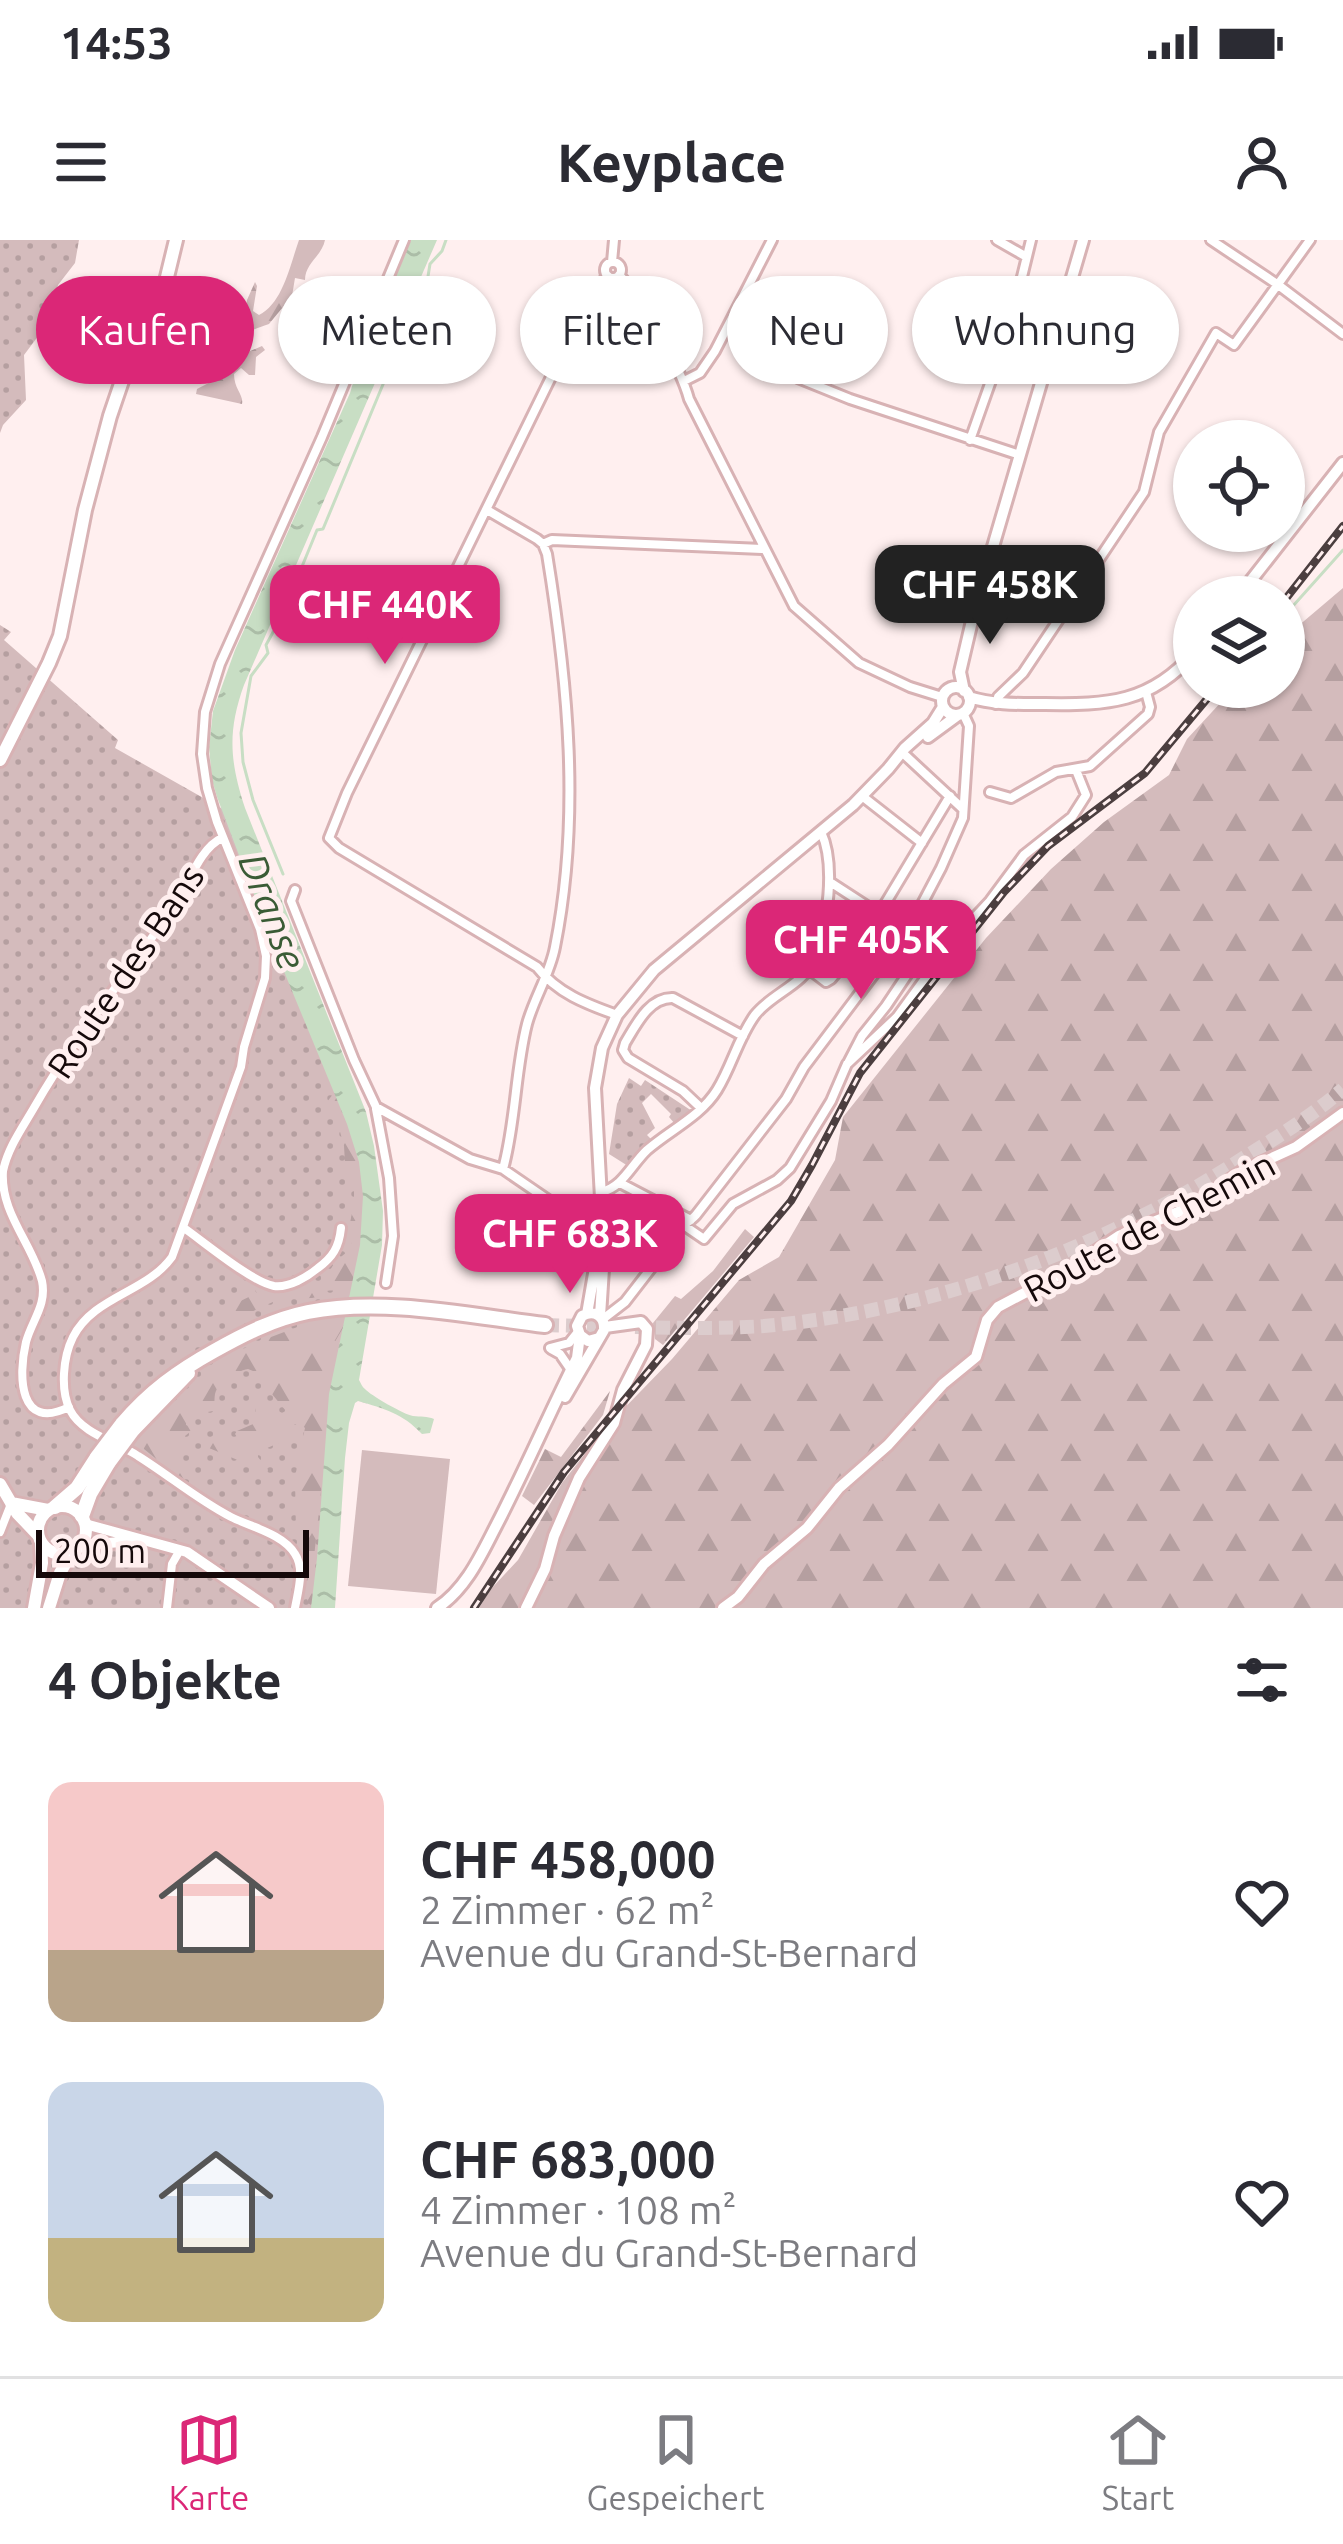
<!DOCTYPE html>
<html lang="de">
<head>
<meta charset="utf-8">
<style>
  body { margin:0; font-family:Ubuntu,sans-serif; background:#f7f7f7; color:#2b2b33; height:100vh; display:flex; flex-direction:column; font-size:45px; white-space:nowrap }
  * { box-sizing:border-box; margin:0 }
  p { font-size:39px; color:#7c7c81 }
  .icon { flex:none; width:66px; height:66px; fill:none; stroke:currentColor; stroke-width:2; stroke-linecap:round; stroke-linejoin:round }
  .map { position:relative; height:1368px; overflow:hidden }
  .drawer { display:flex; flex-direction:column; background:#fff; flex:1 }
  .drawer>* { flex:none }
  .banner { position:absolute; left:36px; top:36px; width:1272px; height:108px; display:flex; gap:24px }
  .tools { position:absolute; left:1173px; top:180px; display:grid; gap:24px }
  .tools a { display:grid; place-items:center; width:132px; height:132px; border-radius:50%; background:#fff; box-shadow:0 3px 9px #0004; font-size:60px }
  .scale { position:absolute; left:36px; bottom:30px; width:273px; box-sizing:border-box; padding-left:12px; border:6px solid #15090a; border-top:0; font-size:33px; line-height:42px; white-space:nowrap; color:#15090a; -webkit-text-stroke:9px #ffefef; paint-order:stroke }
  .price { position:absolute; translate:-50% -102px; padding:0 27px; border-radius:24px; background:#db2777; color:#fff; font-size:39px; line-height:78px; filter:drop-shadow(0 3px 6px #0008) }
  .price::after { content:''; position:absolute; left:50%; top:72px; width:36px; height:27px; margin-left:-18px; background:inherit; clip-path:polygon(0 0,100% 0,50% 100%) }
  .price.current { background:#222; color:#fff }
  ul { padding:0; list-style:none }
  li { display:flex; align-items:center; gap:36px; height:300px; padding:0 48px }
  li span { display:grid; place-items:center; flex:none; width:336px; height:240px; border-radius:24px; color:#555 }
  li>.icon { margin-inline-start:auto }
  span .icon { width:144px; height:144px; fill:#fffc; stroke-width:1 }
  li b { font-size:51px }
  h2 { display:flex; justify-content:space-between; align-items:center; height:144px; padding:0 48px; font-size:51px }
  .tag { padding:0 42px; border-radius:54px; background:#fff; box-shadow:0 3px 9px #0004; font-size:42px; line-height:108px }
  .tag.current { background:#db2777; color:#fff }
  .status { display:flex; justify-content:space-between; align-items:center; height:84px; padding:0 60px; background:#fff; direction:ltr }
  .status svg { height:33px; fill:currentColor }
  header { display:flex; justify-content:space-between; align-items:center; height:156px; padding:0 48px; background:#fff; font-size:54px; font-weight:700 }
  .dock { display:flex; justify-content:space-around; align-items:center; height:168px; border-top:3px solid #e1e1e2; background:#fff; font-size:33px; color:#7c7c81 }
  .dock a { display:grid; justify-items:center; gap:6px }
  .dock .current { color:#db2777 }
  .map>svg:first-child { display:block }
  .green { fill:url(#green-dots) }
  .forest { fill:url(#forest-firs) }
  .pitch { fill:#d4bbbc }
  .water { fill:url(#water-ripples) }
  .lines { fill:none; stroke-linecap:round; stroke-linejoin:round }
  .stream { stroke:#c8dec4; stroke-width:3 }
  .trunk-tunnel { stroke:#dccccd; stroke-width:14; stroke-dasharray:14 7; stroke-linecap:butt }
  .minor-casing { stroke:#d8b2b4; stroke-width:14 }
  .tertiary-casing { stroke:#d8b2b4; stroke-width:16 }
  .secondary-casing { stroke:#d8b2b4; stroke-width:18 }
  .primary-casing { stroke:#d8b2b4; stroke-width:18 }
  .trunk-casing { stroke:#d8b2b4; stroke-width:20 }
  .minor { stroke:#fff; stroke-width:8 }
  .tertiary { stroke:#fff; stroke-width:10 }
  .secondary { stroke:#fff; stroke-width:12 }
  .primary { stroke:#fff; stroke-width:12 }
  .trunk { stroke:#fff; stroke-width:14 }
  .rail-casing { stroke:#4b3e3f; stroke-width:8 }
  .rail { stroke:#ffefef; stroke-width:3; stroke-dasharray:9; stroke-linecap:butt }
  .trunk-bridge-casing { stroke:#d8b2b4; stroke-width:20; stroke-linecap:butt }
  .trunk-bridge { stroke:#fff; stroke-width:14 }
  .labels { text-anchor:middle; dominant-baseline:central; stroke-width:10; stroke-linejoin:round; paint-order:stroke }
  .street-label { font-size:36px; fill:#15090a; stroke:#ffefef }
  .water-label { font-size:39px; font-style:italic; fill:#3a5b35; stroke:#ffefef }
</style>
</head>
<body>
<div class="status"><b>14:53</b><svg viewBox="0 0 49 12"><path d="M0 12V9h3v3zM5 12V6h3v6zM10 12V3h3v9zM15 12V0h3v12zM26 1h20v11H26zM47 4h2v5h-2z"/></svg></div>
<header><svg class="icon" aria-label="menu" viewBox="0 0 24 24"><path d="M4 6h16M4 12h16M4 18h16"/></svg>Keyplace<svg class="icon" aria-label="person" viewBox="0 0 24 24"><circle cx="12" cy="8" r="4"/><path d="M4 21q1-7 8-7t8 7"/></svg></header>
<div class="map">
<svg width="1343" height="1368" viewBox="0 0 1343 1368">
  <defs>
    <pattern id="green-dots" width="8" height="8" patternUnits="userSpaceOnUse" patternTransform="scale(3)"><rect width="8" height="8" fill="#d4bbbc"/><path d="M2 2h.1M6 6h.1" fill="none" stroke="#b59fa0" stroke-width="1.8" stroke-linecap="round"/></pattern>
    <pattern id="forest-firs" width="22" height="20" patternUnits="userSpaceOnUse" patternTransform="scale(3)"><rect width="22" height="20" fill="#d4bbbc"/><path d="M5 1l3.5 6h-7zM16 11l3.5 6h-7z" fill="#b59fa0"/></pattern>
    <pattern id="water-ripples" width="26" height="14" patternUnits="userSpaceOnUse" patternTransform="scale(3)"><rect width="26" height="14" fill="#c8dec4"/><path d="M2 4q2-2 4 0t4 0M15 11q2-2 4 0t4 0" fill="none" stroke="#abbda7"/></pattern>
  </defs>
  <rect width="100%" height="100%" fill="#ffefef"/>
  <!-- green -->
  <path class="green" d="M0,0H79L75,23L58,45L51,79L24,115L26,160L3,185L0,193Z
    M0,385L11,392L4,400L118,500L115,508L237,577L361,897L370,953L320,1368H0Z
    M629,838L641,846L645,840L692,871L675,884L669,877L671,874L651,854L642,863L655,888L647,895L653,901L628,926L609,914L617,864Z"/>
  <!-- forest -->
  <path class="forest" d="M299,0H325C322,16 305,23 305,40L295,38L292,56L269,84C253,90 244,89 248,112L262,106L265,110L256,117L255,135H249L241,128L234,134C234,149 244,155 242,164L196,154L197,149C237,130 233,120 222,80L228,77L232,97L241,93L247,60L255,42L257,46L253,71L259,75C283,63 290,25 299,0Z
    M1343,348V1368H479L491,1349L518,1320L562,1243L606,1187L672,1119L739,1040L779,1017L835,920L843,877L986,698L1051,629L1104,582L1169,535L1187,499L1235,447H1284V398Z
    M333,854L338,856L346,890L360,912L366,970L353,1052C343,1054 334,1048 324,1052C321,1053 319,1056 316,1057C308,1060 296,1056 286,1058C263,1063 245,1079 221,1082L224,1069L257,1053L251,1044L253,1040C278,1057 291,1048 320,1042C330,1035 332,1022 342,1016C345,1013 350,1012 352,1009L349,988L354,963V945L345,923L344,906L337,881L327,862Z
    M745,989L754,997L663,1105L655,1099L653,1083L675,1056L681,1059L713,1031Z
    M338,1075L343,1076L347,1081L333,1105L338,1126L331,1158L312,1336L317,1356L311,1365L308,1363L306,1351L310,1324L296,1295L295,1237L305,1188L301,1184H295L281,1202L258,1212V1217L268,1230L266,1234L256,1232L240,1221L209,1208L211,1197L214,1196L240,1208L241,1203L235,1194L237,1191L258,1182L254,1163L260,1162L282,1173L286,1171L253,1131L248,1129C235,1132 219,1140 215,1154C214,1160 215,1166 213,1171L187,1176L186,1185L195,1188L185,1196L184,1215L177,1225L187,1235V1239H181L144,1209L141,1196L152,1180L224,1120L250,1105L321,1078Z
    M610,1151L603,1175L534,1265L522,1256L545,1209L561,1217Z"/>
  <!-- pitch -->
  <path class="pitch" d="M362,1210L450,1219L436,1354L348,1346Z"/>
  <!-- water -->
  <path class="water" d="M411,0H437L244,445C227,492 230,522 245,568L366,872L374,906L383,971L382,1005L359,1140C361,1143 362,1147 365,1149C370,1155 405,1175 413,1176C421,1177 427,1176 434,1179L430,1193L422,1194C402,1173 385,1169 358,1161L355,1163L349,1183L345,1218L335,1368H311L317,1318L329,1154L360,1005L363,956L359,922L347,884L271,700L217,557L212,540L209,507L213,471L235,410L350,153L360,120Z"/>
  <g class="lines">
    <!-- stream -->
    <path class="stream" d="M399,106L404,90L425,55L430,24L442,11L446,0
      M1284,376L1343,310
      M1219,457L1227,447
      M283,634L253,560L243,522L241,493L251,436L268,413L266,405L283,374L291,368V359L298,349L301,329L317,290L323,289L396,113"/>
    <!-- trunk-tunnel -->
    <path class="trunk-tunnel" d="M545,1085L613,1087
      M635,1087C678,1088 721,1089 764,1086C932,1071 1104,1009 1245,917C1279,896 1313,875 1343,849"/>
    <defs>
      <path id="minor" d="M997,0L1025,16
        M1211,0L1277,44L1343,94
        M612,22L614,0
        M605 30a8 8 0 1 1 16 0a8 8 0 1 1-16 0Z
        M619,35C641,56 681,129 689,159L794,366L859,423L910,447L942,457
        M608,36L599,45L581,76L347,553L329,598L339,608L537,727C557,753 586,764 617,775
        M798,138L850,159L1020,215
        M684,141L700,133L715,111L772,0
        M970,200L1009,90L1031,0
        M487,270L537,299L543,304L547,314C568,443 581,577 555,707C550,734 534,758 527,784C515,831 516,882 503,929
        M543,304L552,300L762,309
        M996,464L998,457L1023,433L1144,252L1159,192L1216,93L1234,105L1310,0
        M906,516L962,568
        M990,552L1011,558L1056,532L1090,526L1148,474L1150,467L1146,452
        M862,556L922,603
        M830,642L927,705L886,766L862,796L848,823
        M295,650L291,661L354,820L376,867L470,919L503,929L582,983L601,990
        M879,674L950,556
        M809,729L826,742L831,739L883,676
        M701,868L683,851L628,818L623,810L625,803C636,785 649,757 673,758L743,796
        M376,869L389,938L393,996L386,1043
        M620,943L691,980
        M601,952C623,947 631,925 647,910C670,890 701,876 717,850C732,826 738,798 755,775C772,753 804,745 814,719C828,686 836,624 821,592
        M685,986L704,999L733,964L777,940L790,928L831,861L847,824L897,777L950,704L990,661L1024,615L1072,577L1086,555L1076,530
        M184,988C204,1002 252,1042 274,1046C289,1048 307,1037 318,1028C333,1017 339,1007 341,988
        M603,1079L625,1062L669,1005C672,988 685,987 696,975L786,859L804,827L911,685L941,628L963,578L969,486L963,473
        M550,1108L569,1103L577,1093
        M551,1109L560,1114L571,1130
        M69,1167C19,1192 18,1136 26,1102C32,1080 47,1065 42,1041C32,1003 0,973 3,931C8,907 23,887 35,866C76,794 130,732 176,663C189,643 200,608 222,598
        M0,1292L11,1264
        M167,1368L172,1324L180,1310
        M295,1368C298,1351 305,1329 295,1314C283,1294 251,1287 231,1277C198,1260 170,1236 138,1216C117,1202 82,1194 70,1170C60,1150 63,1117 73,1097C94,1056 146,1053 172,1017L241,827L244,807L265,738L266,716L260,689L217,582L207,548L202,514L205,472L220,424L322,197L404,0"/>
      <path id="tertiary" d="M1238,357L1343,223
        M942 461a14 14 0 1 1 28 0a14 14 0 1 1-28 0Z
        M964,451L960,432L975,368L1083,0
        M969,457C994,465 1019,464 1045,464C1107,465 1151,463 1194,413
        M928,497L958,475
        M587,1074L599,1005
        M600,1076L604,1013L595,848L602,808L617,775L654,730L853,565L888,529L905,508L933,483L943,467
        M565,1157L604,1090C605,1077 595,1069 582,1076L577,1086L580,1095L588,1101L599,1098
        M85,1284L187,1312L269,1368
        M81,1305L135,1301
        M437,1368C466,1349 481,1315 496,1286C525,1230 549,1174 577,1118L580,1095
        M526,1368L545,1329L554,1296L579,1238L614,1183L623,1150L646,1105L647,1089L641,1082L605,1087
        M723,1368L738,1357L764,1324L807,1288L839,1248L888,1205L943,1144L976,1117L987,1080L998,1067L1066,1031L1119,996L1193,966L1241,932L1296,907L1343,873"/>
      <path id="secondary" d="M0,520L49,423L60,396L85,270L110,176L125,132L159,70L176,0
        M0,1244L17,1273L38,1295
        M11,1263L48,1270"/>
      <path id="primary" d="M38 1290a24 24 0 1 1 48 0a24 24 0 1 1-48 0Z
        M34,1368L42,1323L41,1303
        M49,1368L60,1333L72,1312"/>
      <path id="trunk" d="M122,1184C149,1152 178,1131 214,1111C244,1094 274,1079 308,1072C383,1057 470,1076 545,1085
        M132,1191L188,1133
        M55,1267L77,1248L97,1217
        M82,1276L90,1254L109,1222"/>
    </defs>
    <!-- minor casing -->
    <use href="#minor" class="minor-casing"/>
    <!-- tertiary casing -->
    <use href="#tertiary" class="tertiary-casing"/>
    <!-- secondary casing -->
    <use href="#secondary" class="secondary-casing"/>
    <!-- primary casing -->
    <use href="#primary" class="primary-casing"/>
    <!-- trunk casing -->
    <use href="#trunk" class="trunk-casing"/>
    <!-- minor -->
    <use href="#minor" class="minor"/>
    <!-- tertiary -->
    <use href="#tertiary" class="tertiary"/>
    <!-- secondary -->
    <use href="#secondary" class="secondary"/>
    <!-- primary -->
    <use href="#primary" class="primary"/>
    <!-- trunk -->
    <use href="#trunk" class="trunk"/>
    <defs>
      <path id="rail" d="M1284,361L1343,286
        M474,1368L564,1232L791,961L812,925L860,833L1004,652L1048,606L1145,533L1217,447"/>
    </defs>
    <!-- rail casing -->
    <use href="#rail" class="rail-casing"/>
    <!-- rail -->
    <use href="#rail" class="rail"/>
    <defs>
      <path id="trunk-bridge" d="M97,1217L122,1184
        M109,1222L132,1191"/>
    </defs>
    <!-- trunk-bridge casing -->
    <use href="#trunk-bridge" class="trunk-bridge-casing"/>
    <!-- trunk-bridge -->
    <use href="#trunk-bridge" class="trunk-bridge"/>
  </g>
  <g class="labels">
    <!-- street labels -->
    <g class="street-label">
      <text transform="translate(125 731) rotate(-56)">Route des Bans</text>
      <text transform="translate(1149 986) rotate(-28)">Route de Chemin</text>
    </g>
    <!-- water labels -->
    <g class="water-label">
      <text transform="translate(273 671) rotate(69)">Dranse</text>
    </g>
  </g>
</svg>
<div class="tools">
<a><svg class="icon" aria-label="locate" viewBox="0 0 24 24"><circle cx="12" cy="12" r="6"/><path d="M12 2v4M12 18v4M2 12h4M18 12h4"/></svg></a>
<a><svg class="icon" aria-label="layers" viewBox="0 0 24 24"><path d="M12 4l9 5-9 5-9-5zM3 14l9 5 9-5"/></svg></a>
</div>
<div class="scale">200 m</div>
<b class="price current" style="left:990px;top:407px">CHF 458K</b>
<b class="price" style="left:385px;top:427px">CHF 440K</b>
<b class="price" style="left:861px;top:762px">CHF 405K</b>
<b class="price" style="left:570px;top:1056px">CHF 683K</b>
<div class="banner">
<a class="tag current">Kaufen</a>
<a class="tag">Mieten</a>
<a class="tag">Filter</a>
<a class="tag">Neu</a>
<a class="tag">Wohnung</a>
</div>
</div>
<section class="drawer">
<h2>4 Objekte<svg class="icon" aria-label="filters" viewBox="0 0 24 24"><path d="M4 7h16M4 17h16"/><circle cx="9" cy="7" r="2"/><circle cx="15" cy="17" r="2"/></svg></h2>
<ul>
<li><span style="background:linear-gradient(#f6c9c9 70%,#b9a48a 0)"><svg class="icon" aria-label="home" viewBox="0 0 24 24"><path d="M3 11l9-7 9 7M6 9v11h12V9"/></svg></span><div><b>CHF 458,000</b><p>2 Zimmer · 62 m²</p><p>Avenue du Grand-St-Bernard</p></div><svg class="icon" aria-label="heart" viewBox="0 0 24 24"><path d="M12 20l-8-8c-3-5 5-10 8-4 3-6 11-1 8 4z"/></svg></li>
<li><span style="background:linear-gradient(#c9d6e8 65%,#c2b280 0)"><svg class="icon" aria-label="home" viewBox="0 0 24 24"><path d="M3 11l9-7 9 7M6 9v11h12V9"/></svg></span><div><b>CHF 683,000</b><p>4 Zimmer · 108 m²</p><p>Avenue du Grand-St-Bernard</p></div><svg class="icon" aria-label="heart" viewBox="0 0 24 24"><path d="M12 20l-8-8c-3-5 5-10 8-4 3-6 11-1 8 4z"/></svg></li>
</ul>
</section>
<nav class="dock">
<a class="current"><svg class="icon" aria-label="map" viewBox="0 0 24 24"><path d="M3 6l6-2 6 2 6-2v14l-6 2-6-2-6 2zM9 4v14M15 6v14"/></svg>Karte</a>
<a><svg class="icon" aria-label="saved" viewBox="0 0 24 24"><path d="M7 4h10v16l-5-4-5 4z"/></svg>Gespeichert</a>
<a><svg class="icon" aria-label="home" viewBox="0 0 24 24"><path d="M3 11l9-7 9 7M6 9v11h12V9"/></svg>Start</a>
</nav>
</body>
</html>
